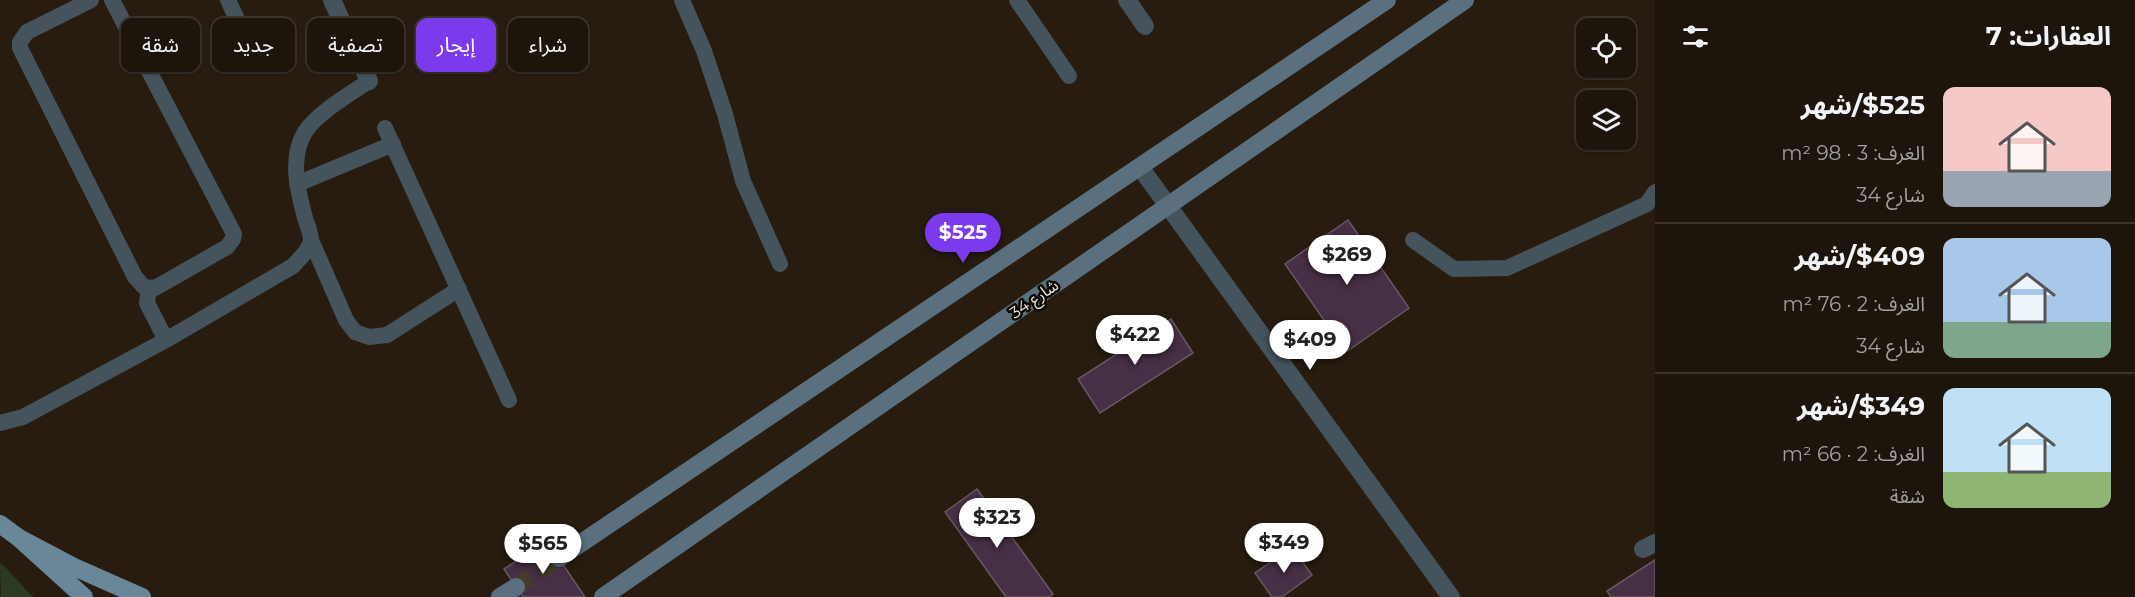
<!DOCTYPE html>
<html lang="ar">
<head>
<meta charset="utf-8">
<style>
  body { margin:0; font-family:Montserrat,"Noto Sans Arabic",sans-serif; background:#251e14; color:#f1f3f6; direction:rtl; height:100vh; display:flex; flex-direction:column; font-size:22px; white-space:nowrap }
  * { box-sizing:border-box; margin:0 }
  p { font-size:20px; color:#a09f9d }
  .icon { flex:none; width:33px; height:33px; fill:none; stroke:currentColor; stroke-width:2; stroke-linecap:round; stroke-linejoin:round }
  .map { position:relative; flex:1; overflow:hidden; direction:ltr }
  .drawer { display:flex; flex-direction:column; background:#1d150b; width:480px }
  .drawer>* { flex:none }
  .hud { position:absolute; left:18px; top:18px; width:570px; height:54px; direction:rtl; display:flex; gap:12px }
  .fabs { position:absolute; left:1576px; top:18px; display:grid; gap:12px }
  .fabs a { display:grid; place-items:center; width:60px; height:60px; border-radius:12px; background:#1d150b; box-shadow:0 2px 4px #0004,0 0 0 2px #3b342c; font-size:30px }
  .price { position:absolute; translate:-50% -51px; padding:0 14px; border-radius:21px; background:#fff; color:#222; font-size:20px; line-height:39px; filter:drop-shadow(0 2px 3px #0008) }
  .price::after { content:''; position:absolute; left:50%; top:36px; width:18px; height:14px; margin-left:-9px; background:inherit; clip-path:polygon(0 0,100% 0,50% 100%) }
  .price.active { background:#7c3aed; color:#fff }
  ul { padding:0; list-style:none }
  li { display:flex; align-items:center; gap:18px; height:150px; padding:0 24px }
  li+li { border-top:2px solid #3b342c }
  li span { display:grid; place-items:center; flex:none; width:168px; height:120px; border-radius:12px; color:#555 }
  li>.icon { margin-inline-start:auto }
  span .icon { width:72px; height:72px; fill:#fffc; stroke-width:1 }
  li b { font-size:26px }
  h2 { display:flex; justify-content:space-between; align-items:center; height:72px; padding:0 24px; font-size:26px }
  .chip { padding:0 21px; border-radius:12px; background:#1d150b; box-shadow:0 2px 4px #0004,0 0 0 2px #3b342c; font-size:21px; line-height:54px }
  .chip.active { background:#7c3aed; color:#fff }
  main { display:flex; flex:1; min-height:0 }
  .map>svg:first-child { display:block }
  .green { fill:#2c3924 }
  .building { fill:#472f45; stroke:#675865; stroke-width:1.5 }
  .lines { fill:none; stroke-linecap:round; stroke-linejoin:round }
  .secondary-tunnel { stroke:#453a2e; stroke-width:18; stroke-dasharray:18 9; stroke-linecap:butt }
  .service { stroke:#45535c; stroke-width:16 }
  .minor { stroke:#45535c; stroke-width:18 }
  .secondary { stroke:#5a707e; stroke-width:18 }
  .primary { stroke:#6a8699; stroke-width:18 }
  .labels { text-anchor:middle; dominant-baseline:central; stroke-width:5; stroke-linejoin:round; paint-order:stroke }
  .street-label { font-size:16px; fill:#eee7de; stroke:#0c0804 }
</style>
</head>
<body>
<main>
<section class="drawer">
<h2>العقارات: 7<svg class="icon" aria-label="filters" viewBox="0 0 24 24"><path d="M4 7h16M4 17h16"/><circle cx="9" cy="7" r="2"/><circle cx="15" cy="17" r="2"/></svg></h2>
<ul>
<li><span style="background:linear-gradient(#f6c9c9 70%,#9aa5b1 0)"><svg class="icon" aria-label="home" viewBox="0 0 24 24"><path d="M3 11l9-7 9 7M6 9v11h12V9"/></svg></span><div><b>$525/شهر</b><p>الغرف: 3 · 98 m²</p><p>شارع 34</p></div></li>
<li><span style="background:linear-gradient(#a9c7e8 70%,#7fa58c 0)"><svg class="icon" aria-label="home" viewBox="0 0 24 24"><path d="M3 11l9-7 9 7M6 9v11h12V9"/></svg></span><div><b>$409/شهر</b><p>الغرف: 2 · 76 m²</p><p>شارع 34</p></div></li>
<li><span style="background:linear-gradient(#bfe0f5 70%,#8fb573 0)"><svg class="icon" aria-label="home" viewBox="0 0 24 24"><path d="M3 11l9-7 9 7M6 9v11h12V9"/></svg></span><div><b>$349/شهر</b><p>الغرف: 2 · 66 m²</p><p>شقة</p></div></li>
</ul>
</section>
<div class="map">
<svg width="1655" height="597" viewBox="0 0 1655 597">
  <rect width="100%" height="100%" fill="#271c0f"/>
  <!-- green -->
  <path class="green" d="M0,563L5,567L33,597H1Z"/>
  <!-- building -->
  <path class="building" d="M1348,220L1409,308L1346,352L1285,264Z
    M1171,319L1193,353L1100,413L1078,379Z
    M977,489L1053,594L1049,597H1006L945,512Z
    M547,541L585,597H523L504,569Z
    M1292,547L1312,575L1282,597H1272L1255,573Z
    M1655,560V597H1611L1607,591Z"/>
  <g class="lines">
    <!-- secondary-tunnel -->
    <path class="secondary-tunnel" d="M516,587L559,558"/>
    <!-- service -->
    <path class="service" d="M91,0L27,32L20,42V48L135,277L144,287L155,288L227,247L233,239L234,234L112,0
      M228,0L258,65
      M682,0L704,51L725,114L743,181L780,264
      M1017,0L1069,76
      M385,128L509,400
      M297,184L393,144
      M311,240L346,320L355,332L369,337L387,335L459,289
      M1413,240L1454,269L1507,268L1647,204L1655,192
      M149,288L147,303L166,340
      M0,423L23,417L166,340L293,266C299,259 310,250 311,240C311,234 307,224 305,218C298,191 289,158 305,132C317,113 350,94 369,81"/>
    <!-- minor -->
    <path class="minor" d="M332,0L369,81
      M1127,0L1145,26
      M1140,167L1451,597
      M1643,549L1655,543"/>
    <!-- secondary -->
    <path class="secondary" d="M559,558L1387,0
      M500,597L516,587
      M603,597L1465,0"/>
    <!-- primary -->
    <path class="primary" d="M0,524L19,538L84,597
      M19,538L74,567L142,597"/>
  </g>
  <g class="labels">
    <!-- street labels -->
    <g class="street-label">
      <text transform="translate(1034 299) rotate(-35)">شارع 34</text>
    </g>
  </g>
</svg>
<div class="fabs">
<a><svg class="icon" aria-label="locate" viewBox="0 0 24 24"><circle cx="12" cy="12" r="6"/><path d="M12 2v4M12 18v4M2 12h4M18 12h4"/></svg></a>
<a><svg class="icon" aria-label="layers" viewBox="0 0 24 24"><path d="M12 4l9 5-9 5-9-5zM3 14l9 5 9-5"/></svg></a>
</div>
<b class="price active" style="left:963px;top:264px">$525</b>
<b class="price" style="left:1347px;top:286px">$269</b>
<b class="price" style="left:1135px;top:366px">$422</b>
<b class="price" style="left:1310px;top:371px">$409</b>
<b class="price" style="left:997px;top:549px">$323</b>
<b class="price" style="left:1284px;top:574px">$349</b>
<b class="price" style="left:543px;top:575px">$565</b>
<div class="hud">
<a class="chip">شراء</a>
<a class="chip active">إيجار</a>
<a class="chip">تصفية</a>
<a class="chip">جديد</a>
<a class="chip">شقة</a>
</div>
</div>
</main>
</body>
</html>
